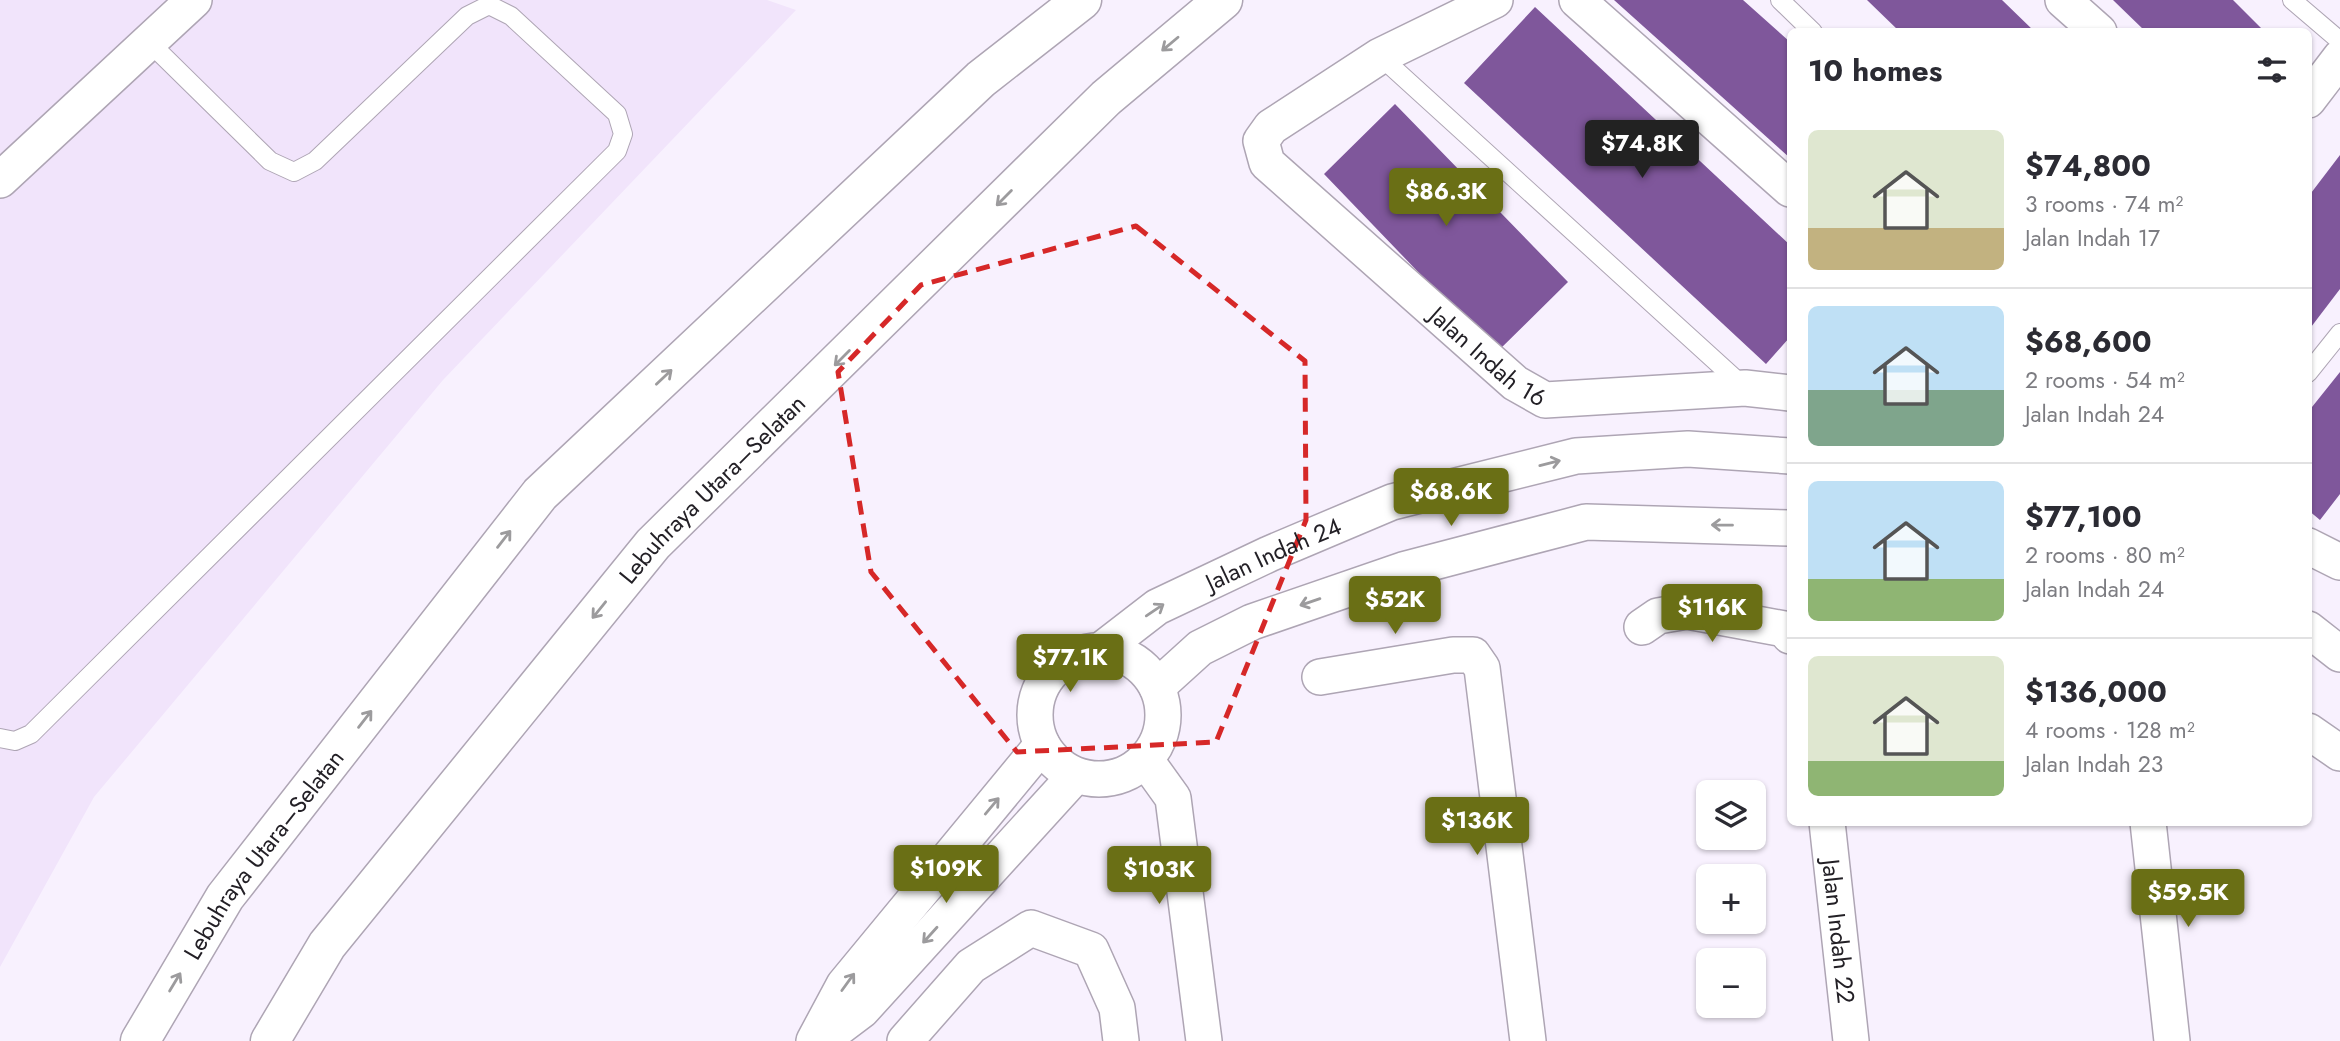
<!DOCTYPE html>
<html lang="en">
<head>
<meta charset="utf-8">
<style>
  body { margin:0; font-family:Jost,sans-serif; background:#f2f2f3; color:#2b2b33; height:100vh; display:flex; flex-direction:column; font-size:26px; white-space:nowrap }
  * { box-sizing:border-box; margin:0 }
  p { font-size:23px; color:#7c7c81 }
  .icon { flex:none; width:38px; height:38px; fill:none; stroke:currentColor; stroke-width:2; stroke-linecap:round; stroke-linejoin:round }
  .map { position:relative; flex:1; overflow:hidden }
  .drawer { position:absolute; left:1787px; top:28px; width:525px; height:798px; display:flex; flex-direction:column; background:#fff; border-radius:10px; box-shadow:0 2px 5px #0004 }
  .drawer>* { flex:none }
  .buttons { position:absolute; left:1696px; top:780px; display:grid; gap:14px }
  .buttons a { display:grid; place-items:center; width:70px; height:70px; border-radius:10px; background:#fff; box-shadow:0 2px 5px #0004; font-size:35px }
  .price { position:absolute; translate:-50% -60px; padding:0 16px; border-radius:7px; background:#6a6f15; color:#fff; font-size:23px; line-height:46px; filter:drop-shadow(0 2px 4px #0008) }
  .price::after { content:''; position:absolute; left:50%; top:42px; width:21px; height:16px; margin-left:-10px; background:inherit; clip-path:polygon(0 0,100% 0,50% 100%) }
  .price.selected { background:#222; color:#fff }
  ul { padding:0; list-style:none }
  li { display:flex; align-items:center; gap:21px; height:175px; padding:0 21px }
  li+li { border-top:2px solid #e1e1e2 }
  li span { display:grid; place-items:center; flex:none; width:196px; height:140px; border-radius:10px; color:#555 }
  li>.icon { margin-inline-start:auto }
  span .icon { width:84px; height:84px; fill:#fffc; stroke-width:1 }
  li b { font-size:30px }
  h2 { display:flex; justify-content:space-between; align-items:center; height:84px; padding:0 21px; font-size:30px }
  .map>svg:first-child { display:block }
  .built { fill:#f1e4fb }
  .building { fill:#7f579b }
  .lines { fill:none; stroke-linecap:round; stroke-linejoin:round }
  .lane-casing { stroke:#aea5b4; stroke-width:20 }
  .street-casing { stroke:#aea5b4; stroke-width:38 }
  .highway-casing { stroke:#aea5b4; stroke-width:41 }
  .lane { stroke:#fff; stroke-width:18 }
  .street { stroke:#fff; stroke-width:35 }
  .highway { stroke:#fff; stroke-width:38 }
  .oneway { stroke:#9c9b9d }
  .marked { fill:none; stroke:#d62828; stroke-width:5; stroke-dasharray:14 9; stroke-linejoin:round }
  .labels { text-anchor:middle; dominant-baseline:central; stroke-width:7; stroke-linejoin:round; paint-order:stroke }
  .street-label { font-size:24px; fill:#232026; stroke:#f8f1fe }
</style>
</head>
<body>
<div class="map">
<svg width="2340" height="1041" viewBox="0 0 2340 1041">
  <rect width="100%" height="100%" fill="#f8f1fe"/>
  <!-- built -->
  <path class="built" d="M0,0H767L796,10L443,380L94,797L0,967Z"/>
  <!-- building -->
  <path class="building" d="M1614,0H1743L1790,42V158Z
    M1867,0H2002L2035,32H1900Z
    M2113,0H2233L2265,32H2146Z
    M1535,7L1790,245V337L1766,364L1464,83Z
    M1395,104L1568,282L1496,353L1324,174Z
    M2340,155V289L2308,331V197Z
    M2340,372V494L2320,520L2308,510V412Z"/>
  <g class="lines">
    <defs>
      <path id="lane" d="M1780,0L1813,32
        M2292,0L2340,41
        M1380,56L1743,386
        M2308,373L2340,333
        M0,738L15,741L31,734L617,151L623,134L617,114L511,16L489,5L467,16L315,161L294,172L270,161L149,42"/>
      <g id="street">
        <path id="s1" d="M1495,0L1380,56L1271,127L1261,141L1267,163L1515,383L1545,400L1745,388L1790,393"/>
        <path d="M1577,0L1790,189"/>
        <path d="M2063,0L2099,32"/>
        <path d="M2308,100L2340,58"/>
        <path d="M0,180L194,0"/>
        <path d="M2308,546L2340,562"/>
        <path d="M1642,627L1658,616L1687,611L1784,629L1790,636"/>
        <path d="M2308,629L2340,654"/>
        <path id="s2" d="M1100,651L1157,607L1269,554L1392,502L1576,456L1688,449L1790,456"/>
        <circle cx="1099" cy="715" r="64"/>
        <path d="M1320,677L1453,655H1473L1482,668L1528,1041"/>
        <path d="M1157,687L1200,648L1252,622L1403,570L1586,522L1790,528"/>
        <path d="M2308,731L2340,753"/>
        <path d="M1145,759L1173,798L1204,1041"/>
        <path id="s3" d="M1827,822L1851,1041"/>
        <path d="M2148,822L2172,1041"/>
        <path d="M814,1041L844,985L1042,745"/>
        <path d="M821,1041L862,1010L1075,776"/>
        <path d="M905,1041L971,966L1031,928L1091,950L1117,1008L1121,1041"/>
      </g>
      <g id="highway">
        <path id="s4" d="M140,1041L225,897L540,494L981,79L1082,0"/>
        <path id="s5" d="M270,1041L327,945L653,544L1106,98L1223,0"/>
      </g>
    </defs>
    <!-- lane casing -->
    <use href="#lane" class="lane-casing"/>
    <!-- street casing -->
    <use href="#street" class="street-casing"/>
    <!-- highway casing -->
    <use href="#highway" class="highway-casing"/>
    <!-- lane -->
    <use href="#lane" class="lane"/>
    <!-- street -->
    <use href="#street" class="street"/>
    <!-- highway -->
    <use href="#highway" class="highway"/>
  </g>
  <!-- one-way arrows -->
  <defs><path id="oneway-shaft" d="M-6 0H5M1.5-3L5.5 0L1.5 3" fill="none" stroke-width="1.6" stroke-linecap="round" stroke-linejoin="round" transform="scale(1.75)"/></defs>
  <g class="oneway">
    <use href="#oneway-shaft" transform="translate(1170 44) rotate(140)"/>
    <use href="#oneway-shaft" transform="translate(1004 198) rotate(135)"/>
    <use href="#oneway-shaft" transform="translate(842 358) rotate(135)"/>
    <use href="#oneway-shaft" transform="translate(664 377) rotate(-43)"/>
    <use href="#oneway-shaft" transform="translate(1550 463) rotate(-14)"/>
    <use href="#oneway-shaft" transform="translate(1722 525) rotate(-179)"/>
    <use href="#oneway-shaft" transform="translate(504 539) rotate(-52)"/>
    <use href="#oneway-shaft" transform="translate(1310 602) rotate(161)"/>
    <use href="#oneway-shaft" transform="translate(599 610) rotate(129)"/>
    <use href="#oneway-shaft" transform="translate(1155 610) rotate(-34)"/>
    <use href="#oneway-shaft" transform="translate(365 719) rotate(-52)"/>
    <use href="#oneway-shaft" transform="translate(992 806) rotate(-50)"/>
    <use href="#oneway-shaft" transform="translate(930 935) rotate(132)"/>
    <use href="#oneway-shaft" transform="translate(175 982) rotate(-59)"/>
    <use href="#oneway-shaft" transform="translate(848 982) rotate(-54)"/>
  </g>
  <!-- marked area -->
  <path class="marked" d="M1136,226L1305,361L1306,520L1216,742L1017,752L871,572L838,372L921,285Z"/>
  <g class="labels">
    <!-- street labels -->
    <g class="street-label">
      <text stroke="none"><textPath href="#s1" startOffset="592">Jalan Indah 16</textPath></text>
      <text stroke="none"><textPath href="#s5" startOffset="709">Lebuhraya Utara–Selatan</textPath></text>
      <text stroke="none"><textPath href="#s2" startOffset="200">Jalan Indah 24</textPath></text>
      <text stroke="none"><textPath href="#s4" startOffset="224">Lebuhraya Utara–Selatan</textPath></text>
      <text stroke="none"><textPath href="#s3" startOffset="110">Jalan Indah 22</textPath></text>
    </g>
  </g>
</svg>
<div class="buttons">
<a><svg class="icon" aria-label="layers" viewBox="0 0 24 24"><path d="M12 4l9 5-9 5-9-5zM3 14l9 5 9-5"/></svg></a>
<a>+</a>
<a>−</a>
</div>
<b class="price selected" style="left:1642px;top:180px">$74.8K</b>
<b class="price" style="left:1446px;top:228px">$86.3K</b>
<b class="price" style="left:1451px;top:528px">$68.6K</b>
<b class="price" style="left:1395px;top:636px">$52K</b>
<b class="price" style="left:1712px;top:644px">$116K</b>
<b class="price" style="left:1070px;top:694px">$77.1K</b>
<b class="price" style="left:1477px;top:857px">$136K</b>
<b class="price" style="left:946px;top:905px">$109K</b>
<b class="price" style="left:1159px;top:906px">$103K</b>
<b class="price" style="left:2188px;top:929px">$59.5K</b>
<section class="drawer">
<h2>10 homes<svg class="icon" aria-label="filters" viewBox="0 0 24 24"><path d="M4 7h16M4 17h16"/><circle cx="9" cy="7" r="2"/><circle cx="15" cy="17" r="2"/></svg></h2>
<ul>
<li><span style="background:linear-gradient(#dfe7d0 70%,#c2b280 0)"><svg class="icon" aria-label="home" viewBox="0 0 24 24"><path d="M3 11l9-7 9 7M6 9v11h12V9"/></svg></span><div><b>$74,800</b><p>3 rooms · 74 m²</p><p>Jalan Indah 17</p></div></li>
<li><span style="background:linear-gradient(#bfe0f5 60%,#7fa58c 0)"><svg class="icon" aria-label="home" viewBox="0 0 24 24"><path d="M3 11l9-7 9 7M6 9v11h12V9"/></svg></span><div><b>$68,600</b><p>2 rooms · 54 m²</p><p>Jalan Indah 24</p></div></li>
<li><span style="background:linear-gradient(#bfe0f5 70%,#8fb573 0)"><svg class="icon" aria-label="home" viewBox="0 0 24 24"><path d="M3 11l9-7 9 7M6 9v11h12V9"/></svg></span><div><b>$77,100</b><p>2 rooms · 80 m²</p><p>Jalan Indah 24</p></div></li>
<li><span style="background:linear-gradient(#dfe7d0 75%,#8fb573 0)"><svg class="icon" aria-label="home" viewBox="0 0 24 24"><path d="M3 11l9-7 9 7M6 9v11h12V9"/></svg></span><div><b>$136,000</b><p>4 rooms · 128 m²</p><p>Jalan Indah 23</p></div></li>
</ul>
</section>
</div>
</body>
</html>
